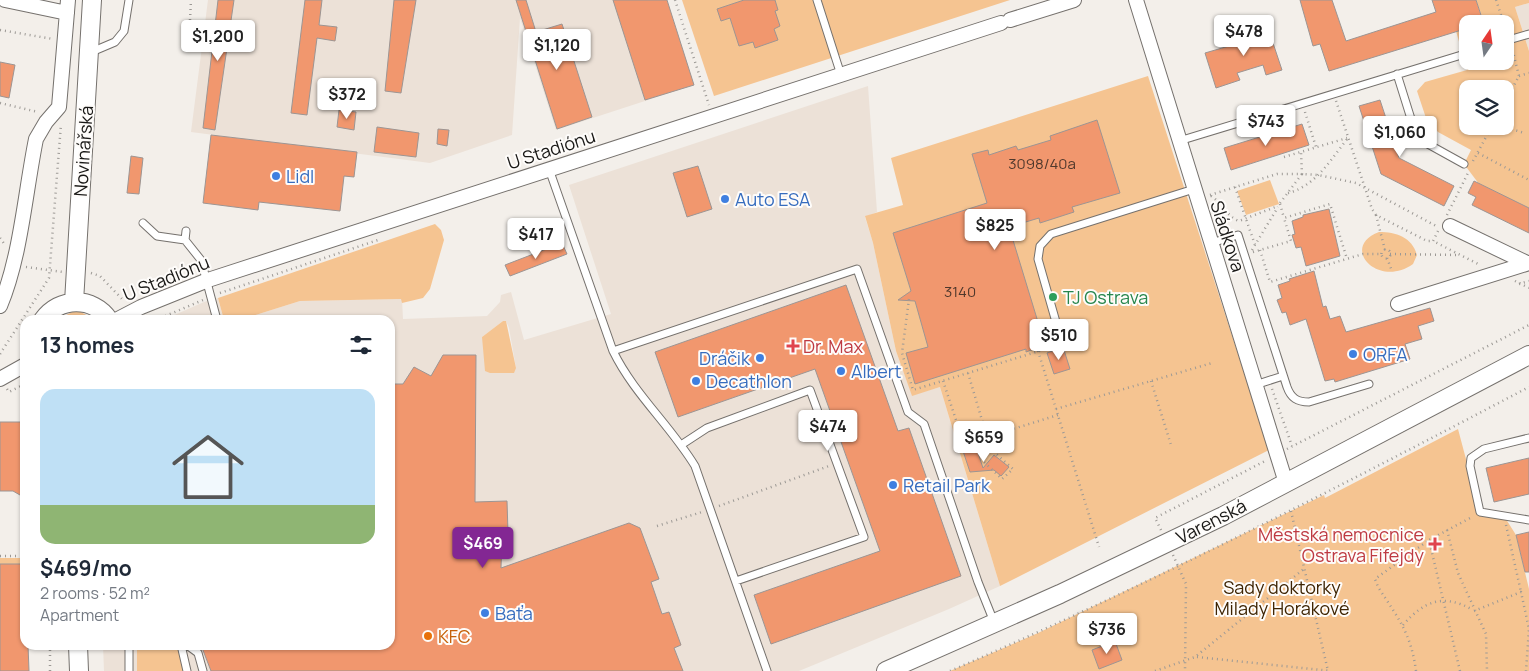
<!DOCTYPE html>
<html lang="en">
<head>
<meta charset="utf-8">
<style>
  body { margin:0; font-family:Manrope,sans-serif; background:#f6f6f7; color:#1f2937; height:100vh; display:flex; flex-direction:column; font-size:19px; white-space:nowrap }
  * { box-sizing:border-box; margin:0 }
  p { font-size:16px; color:#747a83 }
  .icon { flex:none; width:28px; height:28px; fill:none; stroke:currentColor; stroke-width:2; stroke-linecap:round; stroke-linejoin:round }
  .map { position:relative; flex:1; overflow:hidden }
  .panel { position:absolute; left:20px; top:315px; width:375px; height:335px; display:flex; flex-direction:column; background:#fff; border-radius:15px; box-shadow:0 1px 4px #0004 }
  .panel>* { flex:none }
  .needle { width:32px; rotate:13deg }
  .buttons { position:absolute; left:1459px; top:15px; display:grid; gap:10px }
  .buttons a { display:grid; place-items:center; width:55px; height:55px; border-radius:10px; background:#fff; box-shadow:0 1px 4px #0004; font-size:25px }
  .price { position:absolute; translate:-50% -42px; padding:0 11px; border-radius:5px; background:#fff; color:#222; font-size:16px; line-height:32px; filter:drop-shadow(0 1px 2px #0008) }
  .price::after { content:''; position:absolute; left:50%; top:30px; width:15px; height:11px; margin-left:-8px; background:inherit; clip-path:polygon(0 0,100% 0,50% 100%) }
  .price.active { background:#832793; color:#fff }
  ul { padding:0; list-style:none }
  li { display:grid; align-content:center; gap:10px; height:265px; padding:0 20px }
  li+li { border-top:1px solid #e0e1e3 }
  li span { display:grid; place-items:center; height:155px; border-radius:15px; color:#555 }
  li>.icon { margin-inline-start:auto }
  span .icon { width:90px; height:90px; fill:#fffc; stroke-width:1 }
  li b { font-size:21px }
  h2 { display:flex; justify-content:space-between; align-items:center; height:60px; padding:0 20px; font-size:21px }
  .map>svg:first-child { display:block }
  .built { fill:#ece1d7; fill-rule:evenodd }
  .green { fill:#f5c491; fill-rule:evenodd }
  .building { fill:#f1976e; stroke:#9c9593 }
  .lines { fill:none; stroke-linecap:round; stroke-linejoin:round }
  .service-casing { stroke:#75716d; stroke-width:9 }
  .minor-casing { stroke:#75716d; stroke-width:16 }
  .tertiary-casing { stroke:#75716d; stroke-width:20 }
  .path { stroke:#9c9995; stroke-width:2.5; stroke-dasharray:1 4; stroke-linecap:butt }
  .service { stroke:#fff; stroke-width:7 }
  .minor { stroke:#fff; stroke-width:14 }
  .tertiary { stroke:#fff; stroke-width:18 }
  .shop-dot { fill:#3f7fe0; stroke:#fefcfa; stroke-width:2 }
  .leisure-dot { fill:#2e9e5b; stroke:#fefcfa; stroke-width:2 }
  .health-dot { fill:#e0444e; stroke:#fefcfa; stroke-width:2 }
  .food-dot { fill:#e8710a; stroke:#fefcfa; stroke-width:2 }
  .labels { text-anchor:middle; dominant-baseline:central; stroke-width:4; stroke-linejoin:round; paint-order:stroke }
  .number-label { font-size:15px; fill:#4f382c }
  .street-label { font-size:18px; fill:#191816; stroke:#fefcfa }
  .shop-label { font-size:18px; fill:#366cbe; stroke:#fefcfa; text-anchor:start }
  .leisure-label { font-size:18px; fill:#27864d; stroke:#fefcfa; text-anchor:start }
  .health-label { font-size:18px; fill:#be3a42; stroke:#fefcfa; text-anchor:start }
  .park-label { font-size:18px; fill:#3e2402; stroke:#fefcfa }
  .food-label { font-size:18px; fill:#c56008; stroke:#fefcfa; text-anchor:start }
</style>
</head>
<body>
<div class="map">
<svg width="1529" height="671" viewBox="0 0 1529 671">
  <rect width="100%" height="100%" fill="#f3efea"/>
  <!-- built -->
  <path class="built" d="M208,0H666L694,85L556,130L520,18L512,135L430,163L191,132Z
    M1529,3V51L1515,7Z
    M868,86L877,212L865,217L873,243L896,351L912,395L940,387L1000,586L949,609L799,671H104L103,645H390V320H240L300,301L402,299L403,319L487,316L500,302L501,295L511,292L524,340L611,314L569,185ZM503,321H506L509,328L516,368L482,337Z
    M218,298L224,320H163L204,302Z"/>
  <!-- green -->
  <path class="green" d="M682,0H1010L714,96Z
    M1476,0H1529V3L1515,7L1529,51V208L1479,184L1464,164L1471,150L1438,132L1426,118L1417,91L1425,82L1467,70L1456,31L1467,28L1468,61H1505V24H1480L1484,22ZM1468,89H1505V126H1468Z
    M1148,76L1269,450L1000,586L940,387L912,396L896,351L873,243L865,216L903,205L891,158Z
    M1270,180L1279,204L1246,215L1237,191Z
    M435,224L441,230L444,240L430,289L423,298L402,303L401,299L300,301L240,320H224L218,298Z
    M1379,232C1396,232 1412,237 1417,255L1413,264C1378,289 1339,247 1379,232Z
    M72,312H81L95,320H57Z
    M503,321H506L516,368L514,373H490L485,371L482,337Z
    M1458,429L1480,512L1504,516L1516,535L1529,589V671H950L1038,633L1324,495L1325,498Z
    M0,558H25V564H0Z
    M137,645H178L183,671H137Z"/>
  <!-- building -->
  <path class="building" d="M218,0H234L215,130L203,128Z
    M305,0H322L319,25L337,27L335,41L317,38L307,115L291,113Z
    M394,0H416L401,93L385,91Z
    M516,0H526L536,32L562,24L592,117L557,129Z
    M613,0H667L694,85L645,100Z
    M744,0H775L778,10L775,11L780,26L774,29L778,40L755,48L753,42L739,46L730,18L721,21L717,9Z
    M1300,0H1332L1346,41L1436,12L1432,0H1476L1484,24H1468V28L1329,71L1320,44L1313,46Z
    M1267,25L1282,70L1266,75L1263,65L1237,73L1240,80L1216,88L1205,53L1229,46L1227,40Z
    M0,62L15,65L9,98L0,96Z
    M1380,100L1399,158L1454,186L1444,206L1381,174L1359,106Z
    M339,110L356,112L354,130L337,127Z
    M1097,120L1120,193L1072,207L1074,212L1040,223L1039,218L1009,227L1045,345L1026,352V349L915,384L906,353L928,347L915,301L898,300L911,291L893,233L987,203L972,154L988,150L989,155L1016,146L1018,150L1051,140L1050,136Z
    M1302,124L1309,145L1231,170L1224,148Z
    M377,127L419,133L416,157L374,152Z
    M438,129L449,130L447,146L437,144Z
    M211,135L357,152L354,177L344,176L340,211L259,202L258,210L203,203Z
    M131,156L143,158L139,194L127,193Z
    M698,166L712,209L687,217L673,173Z
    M1474,181L1529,208V233L1472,205L1476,197L1468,193Z
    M1329,209L1340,256L1306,266L1301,247L1296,248L1292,235L1295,234L1292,221L1303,217V215Z
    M562,243L567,254L510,276L505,265Z
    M1314,271L1323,307L1326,306L1330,319L1340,316L1346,332L1430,308L1434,321L1418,326L1422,339L1405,344L1410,359L1335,382L1334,379L1325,381L1306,319L1290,325L1286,312L1282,313L1277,300L1282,298L1278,285L1290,281L1289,279Z
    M846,285L898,431L909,428L961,576L771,644L754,595L880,551L815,369L678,417L655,352Z
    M1063,347L1070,369L1054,374L1047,353Z
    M443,355H476L475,502L507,501L508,533L502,534L501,568L629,523L640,528L659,579L651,582L662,614L669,612L681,645L674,648L683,671H211L201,645H390V384H403L414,367L431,376Z
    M0,422H25V492L20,495L13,491H0Z
    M976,447L983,468L994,455L1009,467L1001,476L994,470L970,472L963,451Z
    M1529,458V494L1494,502L1486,468Z
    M1529,532V572H1525L1516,535Z
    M0,564H25V645H28L29,671H0Z
    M1115,641L1122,660L1099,669L1092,650Z"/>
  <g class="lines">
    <defs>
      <path id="service" d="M817,0L841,75
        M1505,41L1529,34
        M89,53L115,42L124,31L129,0
        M1397,74L1417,138L1464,164
        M1179,141L1468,53
        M549,169L613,351C634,394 670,425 695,466L767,671
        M143,223L157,236L185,240L201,260L217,320
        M185,240L186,231
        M1211,243L1238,235L1287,387C1291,398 1297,402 1309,402L1369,384
        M1058,329L1038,259L1040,246L1051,234L1194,189
        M613,351L857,269L908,412L924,424L978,582L994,622
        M1255,385L1283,376
        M1529,438L1484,449L1471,458L1470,466L1480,512L1529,520
        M681,445L707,428L810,390L864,537L736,581
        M181,645L187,671
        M187,645L198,653L203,671
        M129,671V645"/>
      <path id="minor" d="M5,0L67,13
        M1136,0L1286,483
        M1010,20L1074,0
        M1450,226L1527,263
        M1398,304L1529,263
        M0,306C21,256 25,193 36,139L46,122L59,107L68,0
        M116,320L141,307L208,280L1001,23
        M0,379L25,365"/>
      <path id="tertiary" d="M74,302L92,0
        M43,320C59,297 93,296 109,320
        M78,645L79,671
        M886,671L1060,594L1223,516L1529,355"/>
    </defs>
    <!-- service casing -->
    <use href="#service" class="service-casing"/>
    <!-- minor casing -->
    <use href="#minor" class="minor-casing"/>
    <!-- tertiary casing -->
    <use href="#tertiary" class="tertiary-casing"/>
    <!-- path -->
    <path class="path" d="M675,0L709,105
      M1496,0L1504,24
      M190,20L191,0
      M0,30L53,39
      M1519,76L1529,73
      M1336,101L1372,209L1376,215L1427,241H1433
      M1505,102L1519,76L1512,48
      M0,103L38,112
      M1305,112L1316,147
      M1502,126L1524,133
      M1478,153L1529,180
      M1284,157L1347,138
      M1473,161L1492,126
      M1235,187L1255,245
      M1288,193C1316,186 1331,159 1348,138
      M1210,195L1277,174H1302L1301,152
      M1211,196C1222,203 1227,217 1239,221L1278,206
      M1280,203L1302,174L1318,175L1356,183L1438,227
      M1280,204L1284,218
      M1376,215L1385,250
      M1447,215L1468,173
      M1438,231L1433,241L1480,265
      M0,238L5,245
      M1381.5 254a4.5 4.5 0 1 1 9 0a4.5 4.5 0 1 1-9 0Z
      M1252,250L1278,207
      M1260,250L1270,282L1363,254H1381
      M1253,252L1291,241L1284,218L1330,204L1347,259
      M1390,254L1459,255
      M1387,258L1392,271
      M26,267L63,272
      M91,273L100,276L124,301
      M1515,281L1529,288
      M1519,284L1529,281
      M220,293L378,240
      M909,299L902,353L913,390L1049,348L1054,337
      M156,320L203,300
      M1038,351L1099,547
      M0,354L49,278L61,124
      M968,373L987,437L1058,415
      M943,381L965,447L983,442
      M1151,381L1171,445
      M7,389L9,392L25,384
      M1272,389L1292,446
      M1056,409L1212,363
      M976,444L984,462L1002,479L1013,469L983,442L987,437
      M1287,449L1529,325
      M719,506L829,466
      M1291,511L1328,671
      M1506,525L1521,592
      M657,526L702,512
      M1161,530L1155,518L1267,460
      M1447,530L1458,573L1486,634L1487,671
      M1173,555L1186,584L1185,671
      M0,556H25
      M1474,611L1521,592L1529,629L1526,671
      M1403,625C1424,601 1443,593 1473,610
      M50,645V671
      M1197,657L1331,671
      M950,671C1147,586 1339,487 1529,387
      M1155,671L1195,657L1305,568
      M1416,671C1411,633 1398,618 1378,587L1375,579L1429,540
      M1460,671L1429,540L1472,517"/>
    <!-- service -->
    <use href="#service" class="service"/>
    <!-- minor -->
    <use href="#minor" class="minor"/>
    <!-- tertiary -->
    <use href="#tertiary" class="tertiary"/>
  </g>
  <!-- markers -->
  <g class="shop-dot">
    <circle cx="276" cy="176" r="5"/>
    <circle cx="725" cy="199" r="5"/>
    <circle cx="1353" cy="354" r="5"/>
    <circle cx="760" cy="358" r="5"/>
    <circle cx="841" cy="371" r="5"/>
    <circle cx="696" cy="381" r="5"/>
    <circle cx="893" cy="485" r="5"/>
    <circle cx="485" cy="613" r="5"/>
  </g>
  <circle class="leisure-dot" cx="1053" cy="297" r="5"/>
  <g class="health-dot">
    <path d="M790.5 338.5h5v5h5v5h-5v5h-5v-5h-5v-5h5z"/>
    <path d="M1432.5 536.5h5v5h5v5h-5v5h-5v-5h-5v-5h5z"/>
  </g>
  <circle class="food-dot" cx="428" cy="636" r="5"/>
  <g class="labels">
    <!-- number labels -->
    <g class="number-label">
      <text x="1042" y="163">3098/40a</text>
      <text x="960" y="291">3140</text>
    </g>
    <!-- street labels -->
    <g class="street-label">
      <text transform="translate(551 149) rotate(-18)">U Stadiónu</text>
      <text transform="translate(83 151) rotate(-86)">Novinářská</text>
      <text transform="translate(1228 236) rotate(72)">Sládkova</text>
      <text transform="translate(166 278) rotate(-22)">U Stadiónu</text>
      <text transform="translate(1211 521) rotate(-27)">Varenská</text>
    </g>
    <!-- shop labels -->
    <g class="shop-label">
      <text x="286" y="176">Lidl</text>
      <text x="735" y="199">Auto ESA</text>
      <text x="1363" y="354">ORFA</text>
      <text x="750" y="358" text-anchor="end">Dráčik</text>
      <text x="851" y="371">Albert</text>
      <text x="706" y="381">Decathlon</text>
      <text x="903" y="485">Retail Park</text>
      <text x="495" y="613">Baťa</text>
    </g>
    <!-- leisure labels -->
    <g class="leisure-label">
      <text x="1063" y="297">TJ Ostrava</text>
    </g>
    <!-- health labels -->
    <g class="health-label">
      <text x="803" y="346">Dr. Max</text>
      <text x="1424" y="534" text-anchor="end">Městská nemocnice<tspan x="1424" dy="21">Ostrava Fifejdy</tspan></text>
    </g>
    <!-- park labels -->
    <g class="park-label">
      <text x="1282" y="587">Sady doktorky<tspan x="1282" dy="21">Milady Horákové</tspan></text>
    </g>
    <!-- food labels -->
    <g class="food-label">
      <text x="438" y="636">KFC</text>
    </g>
  </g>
</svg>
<div class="buttons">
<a><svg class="needle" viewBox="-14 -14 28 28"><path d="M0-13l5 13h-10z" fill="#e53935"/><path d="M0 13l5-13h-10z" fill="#747a83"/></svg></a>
<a><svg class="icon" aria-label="layers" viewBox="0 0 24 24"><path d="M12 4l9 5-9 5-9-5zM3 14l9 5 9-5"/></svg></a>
</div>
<b class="price" style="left:1244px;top:57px">$478</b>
<b class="price" style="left:218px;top:62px">$1,200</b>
<b class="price" style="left:557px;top:71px">$1,120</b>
<b class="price" style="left:347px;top:120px">$372</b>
<b class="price" style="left:1266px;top:147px">$743</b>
<b class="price" style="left:1400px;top:158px">$1,060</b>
<b class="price" style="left:995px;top:251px">$825</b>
<b class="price" style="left:536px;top:260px">$417</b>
<b class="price" style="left:1059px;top:361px">$510</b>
<b class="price" style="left:828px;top:452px">$474</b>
<b class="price" style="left:984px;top:463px">$659</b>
<b class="price active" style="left:483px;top:569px">$469</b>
<b class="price" style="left:1107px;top:655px">$736</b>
<section class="panel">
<h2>13 homes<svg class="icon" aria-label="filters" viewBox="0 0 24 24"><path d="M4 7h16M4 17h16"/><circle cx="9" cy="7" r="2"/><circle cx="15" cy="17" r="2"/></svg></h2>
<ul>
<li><span style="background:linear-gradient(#bfe0f5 75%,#8fb573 0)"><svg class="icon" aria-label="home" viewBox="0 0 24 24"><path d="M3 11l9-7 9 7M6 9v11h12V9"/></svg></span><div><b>$469/mo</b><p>2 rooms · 52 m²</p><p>Apartment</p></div></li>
</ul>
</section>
</div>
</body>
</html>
